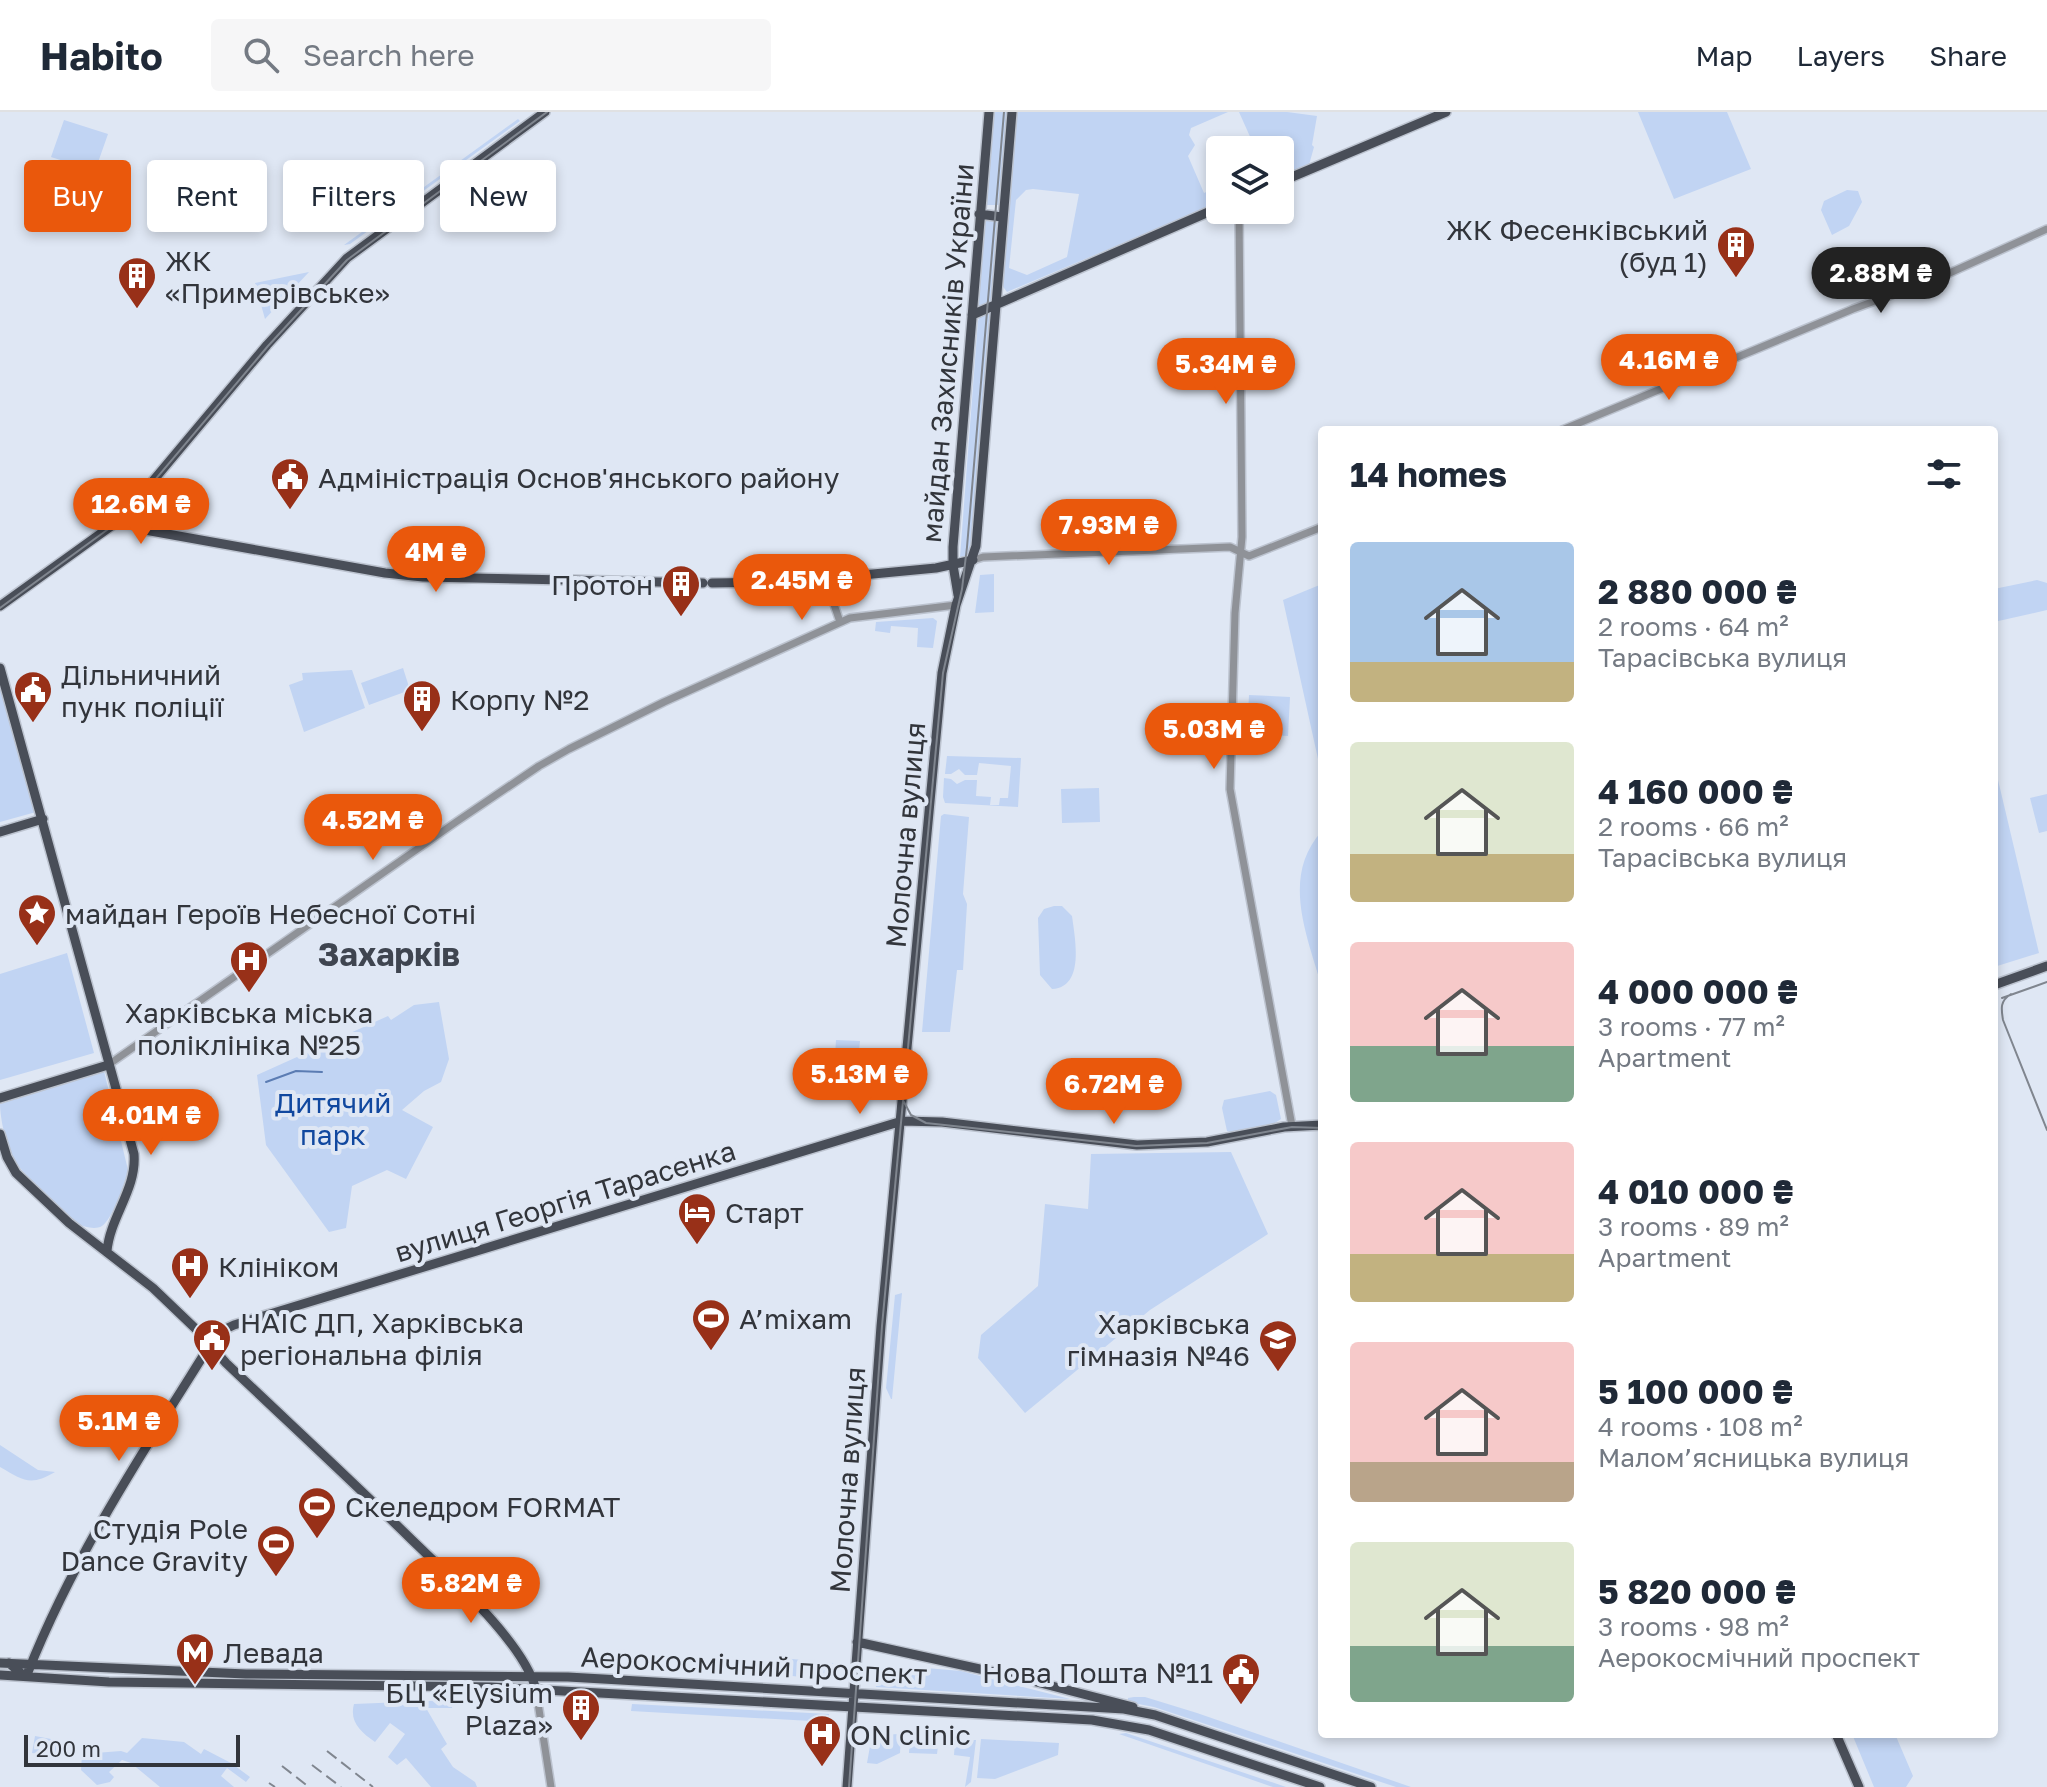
<!DOCTYPE html>
<html lang="en">
<head>
<meta charset="utf-8">
<style>
  body { margin:0; font-family:"Golos Text",sans-serif; background:#f6f6f7; color:#1f2937; height:100vh; display:flex; flex-direction:column; font-size:30px; white-space:nowrap }
  * { box-sizing:border-box; margin:0 }
  p { font-size:26px; color:#747a83 }
  .icon { flex:none; width:44px; height:44px; fill:none; stroke:currentColor; stroke-width:2; stroke-linecap:round; stroke-linejoin:round }
  .map { position:relative; flex:1; overflow:hidden }
  .sheet { position:absolute; left:1318px; top:314px; width:680px; height:1312px; display:flex; flex-direction:column; background:#fff; border-radius:8px; box-shadow:0 4px 12px #0003 }
  .sheet>* { flex:none }
  .guide { position:absolute; left:24px; top:48px; width:760px; height:72px; display:flex; gap:16px }
  .tools { position:absolute; left:1206px; top:24px; display:grid; gap:16px }
  .tools a { display:grid; place-items:center; width:88px; height:88px; border-radius:8px; background:#fff; box-shadow:0 4px 12px #0003; font-size:40px }
  .scale { position:absolute; left:24px; bottom:20px; width:216px; box-sizing:border-box; padding-left:8px; border:4px solid #32353b; border-top:0; font-size:22px; line-height:28px; white-space:nowrap; color:#32353b; -webkit-text-stroke:6px #dfe7f4; paint-order:stroke }
  .price { position:absolute; translate:-50% -68px; padding:0 18px; border-radius:28px; background:#ea580c; color:#fff; font-size:26px; line-height:52px; filter:drop-shadow(0 2px 4px #0008) }
  .price::after { content:''; position:absolute; left:50%; top:48px; width:24px; height:18px; margin-left:-12px; background:inherit; clip-path:polygon(0 0,100% 0,50% 100%) }
  .price.selected { background:#222; color:#fff }
  ul { padding:0; list-style:none }
  li { display:flex; align-items:center; gap:24px; height:200px; padding:0 32px }
  li span { display:grid; place-items:center; flex:none; width:224px; height:160px; border-radius:8px; color:#555 }
  li>.icon { margin-inline-start:auto }
  span .icon { width:96px; height:96px; fill:#fffc; stroke-width:1 }
  li b { font-size:34px }
  h2 { display:flex; justify-content:space-between; align-items:center; height:96px; padding:0 32px; font-size:34px }
  .chip { padding:0 28px; border-radius:8px; background:#fff; box-shadow:0 4px 12px #0003; font-size:28px; line-height:72px }
  .chip.selected { background:#ea580c; color:#fff }
  header { display:flex; align-items:center; gap:48px; box-sizing:border-box; height:112px; padding:0 40px; background:#fff; border-bottom:2px solid #e0e1e3 }
  header strong { font-size:38px }
  nav { display:flex; gap:44px; margin-inline-start:auto; font-size:28px }
  .search { width:560px; height:72px; background:#f6f6f7; display:flex; align-items:center; gap:20px; box-sizing:border-box; padding:0 28px; border-radius:8px; color:#747a83; font-size:30px }
  .map>svg:first-child { display:block }
  .green { fill:#c1d4f3; fill-rule:evenodd }
  .lines { fill:none; stroke-linecap:round; stroke-linejoin:round }
  .stream { stroke:#5b7cb3; stroke-width:2 }
  .minor-casing { stroke:#bcc3cf; stroke-width:10 }
  .major-casing { stroke:#bcc3cf; stroke-width:12 }
  .minor { stroke:#8f9298; stroke-width:7 }
  .major { stroke:#494e58; stroke-width:9 }
  .tram { stroke:#80868f; stroke-width:2 }
  .rail { stroke:#80868f; stroke-width:2; stroke-dasharray:12 6; stroke-linecap:butt }
  .labels { text-anchor:middle; dominant-baseline:central; stroke-width:8; stroke-linejoin:round; paint-order:stroke }
  .poi-label { font-size:28px; fill:#32353b; stroke:#dfe7f4; text-anchor:start }
  .street-label { font-size:28px; fill:#32353b; stroke:#dfe7f4 }
  .park-label { font-size:28px; fill:#11489f; stroke:#dfe7f4 }
  .quarter-label { font-size:32px; font-weight:bold; fill:#3f4550; stroke:#dfe7f4 }
</style>
</head>
<body>
<header>
<strong>Habito</strong>
<div class="search"><svg class="icon" aria-label="search" viewBox="0 0 24 24"><circle cx="10" cy="10" r="6"/><path d="M15 15l6 6"/></svg>Search here</div>
<nav><a>Map</a><a>Layers</a><a>Share</a></nav>
</header>
<div class="map">
<svg width="2047" height="1675" viewBox="0 0 2047 1675">
  <rect width="100%" height="100%" fill="#dfe7f4"/>
  <!-- green -->
  <path class="green" d="M992,0H1008L1000,93H985Z
    M1015,0H1228L1191,16L1189,23L1195,33L1188,44L1204,81L1220,74V90L1007,180L1001,172ZM1033,77L1079,82L1067,145L1027,163L1009,156L1016,88L1026,78Z
    M1239,0H1287L1317,4L1312,33L1314,35L1309,53L1280,65V38H1256Z
    M1638,0H1727L1751,57L1674,87Z
    M518,7L520,9L350,132L344,133Z
    M64,8L108,22L95,59L51,45Z
    M369,69L379,92L369,101L341,111L330,82L343,78L345,84L368,75L367,70Z
    M1847,78L1858,79L1862,90L1849,114L1832,123L1821,98L1824,89Z
    M984,108L997,109L991,190L978,195Z
    M309,160L265,207L255,171Z
    M988,201L991,205L972,432L969,445H960L978,209L980,204Z
    M994,462V500L975,501L980,463Z
    M2037,468L2047,471V498L1994,510V477Z
    M1322,472V665L1283,488Z
    M933,506L937,509L933,536L917,535L918,516L891,514L890,521L875,519L876,510Z
    M403,556L410,578L369,593L361,571Z
    M352,558L365,596L304,620L289,573L303,568L302,561Z
    M0,569L36,700L0,710Z
    M1249,583L1290,585L1288,624L1247,622Z
    M947,644L1021,646L1018,695L945,691L943,685L944,666L951,667L957,672L965,668H977L976,684L991,685L990,693H999L1000,686H1008L1011,654L979,651L977,663H965L959,657L951,662H945Z
    M1994,651L2039,841L1994,855Z
    M1099,676L1100,710L1062,711L1061,677Z
    M2047,682V719L2039,721L2030,686Z
    M944,702L969,705L963,782L967,792L963,858H957L950,920H922L941,704Z
    M1322,719V876C1308,825 1280,765 1322,719Z
    M1054,794H1062L1072,804C1075,827 1085,875 1052,877L1040,863L1038,806L1044,797Z
    M67,841L94,941L0,968V862Z
    M439,890L449,947L441,970L424,979L402,998L433,1015L406,1067L387,1058L352,1074L346,1116L329,1120L266,1033L257,963L388,904L391,908L414,893Z
    M836,928L860,929L856,968L833,974Z
    M104,959L128,1058C126,1069 112,1108 102,1114C95,1118 85,1115 78,1112C66,1106 25,1063 16,1051C7,1040 0,1006 0,992Z
    M1270,979L1276,983L1281,1007L1275,1011L1234,1021L1227,1019L1222,996L1224,988Z
    M1231,1040L1268,1122L1150,1198L1025,1301L978,1246L981,1223L1038,1174L1045,1092L1088,1097L1091,1042Z
    M902,1181L892,1287H891L886,1276L895,1183Z
    M0,1333L38,1358L55,1360C30,1375 23,1368 0,1355Z
    M782,1546L843,1552C832,1573 801,1564 781,1563L778,1550Z
    M926,1556L961,1559L1070,1587L876,1575L875,1568Z
    M1134,1585H1145L1197,1601L1411,1675H1396L1154,1595L1128,1590V1586Z
    M453,1588L452,1596H426L447,1632L441,1637L453,1655L475,1670L477,1675H431L406,1646L397,1653L388,1645L405,1622L390,1611L375,1630C361,1620 349,1610 354,1592Z
    M632,1592L829,1602V1610L631,1599Z
    M1126,1621L1286,1675H1273L1119,1622Z
    M901,1622L900,1641L877,1652L867,1651L872,1623Z
    M1852,1622H1895L1913,1664L1906,1675H1874Z
    M35,1624L51,1627L63,1636L61,1645L32,1641Z
    M910,1625L939,1626L937,1642L909,1641Z
    M142,1626L184,1630L201,1642L204,1637L231,1651L250,1665L246,1670L227,1656L221,1664L234,1675H160L131,1651L122,1648L109,1660L114,1665L110,1670L97,1673L81,1658L82,1642L121,1639L127,1641Z
    M981,1627L1059,1631L1058,1643L995,1667L977,1666Z
    M955,1628H976L971,1670L965,1675L970,1645L954,1643Z"/>
  <g class="lines">
    <!-- stream -->
    <path class="stream" d="M266,970L296,959L322,960"/>
    <defs>
      <path id="minor" d="M1239,98L1242,425L1235,501L1230,677L1292,1014
        M1562,318L1853,197L1943,164L2047,117
        M973,448L983,445L1230,435L1249,444L1322,415
        M825,466L840,510
        M108,953L456,710L539,654L569,637L664,590L850,506L956,493
        M536,1578L551,1675"/>
      <path id="major" d="M1280,70L1446,0
        M979,102L1002,105
        M972,203L1220,95
        M121,407L145,418L385,461L423,465L703,471
        M712,471L789,470L936,456L973,448
        M958,483L953,453V435L989,0
        M0,494L121,407L267,233L347,146L545,0
        M0,556L134,1042C137,1077 110,1105 107,1139
        M0,720L43,707
        M1994,873L2047,854
        M0,986L108,953
        M0,1022L7,1045L16,1061L69,1111L153,1176L199,1220L226,1251C288,1310 351,1368 412,1428C449,1464 524,1530 536,1578
        M857,1530L1025,1567L1133,1595
        M0,1551L246,1562L568,1565L1124,1597L1155,1603L1371,1675
        M9,1551L24,1564L28,1560C74,1444 144,1338 210,1233L221,1219L234,1213L902,1009L942,1010L1137,1033L1207,1030L1284,1015L1322,1013
        M0,1563L109,1570L491,1575L1092,1608L1149,1618L1320,1675
        M1836,1622L1859,1675
        M847,1675L881,1214L942,561L956,493L976,434L1012,0"/>
    </defs>
    <!-- minor casing -->
    <use href="#minor" class="minor-casing"/>
    <!-- major casing -->
    <use href="#major" class="major-casing"/>
    <!-- minor -->
    <use href="#minor" class="minor"/>
    <!-- major -->
    <use href="#major" class="major"/>
    <!-- tram -->
    <path class="tram" d="M0,496L122,407L268,234L347,148L547,0
      M2011,882C2000,889 2001,896 2003,908L2047,1018
      M2002,886L2047,870
      M904,990L911,1003L926,1011L1136,1034L1207,1031L1292,1015L1322,1016
      M849,1675L882,1214L943,561L962,477L967,435L1004,0"/>
    <!-- rail -->
    <path class="rail" d="M327,1639L373,1675
      M312,1653L341,1675
      M282,1654L309,1675
      M269,1671L275,1675"/>
  </g>
  <!-- icons -->
  <defs>
    <symbol id="building-pin" viewBox="-11 -11 22 30"><path d="M0 17L-7.5 6A9.5 9.5 0 1 1 7.5 6Z" fill="#983018" stroke="#dfe7f4"/><path d="M-4-6H4V6H1V3H-1V6H-4ZM-2.5-4.3h1.7v1.8h-1.7ZM.8-4.3h1.7v1.8H.8ZM-2.5-1h1.7V.8h-1.7ZM.8-1h1.7V.8H.8Z" fill="#fff"/></symbol>
    <symbol id="civic-pin" viewBox="-11 -11 22 30"><path d="M0 17L-7.5 6A9.5 9.5 0 1 1 7.5 6Z" fill="#983018" stroke="#dfe7f4"/><path d="M-.6-6.5H3V-4.5H.6V-3L4-1V1h2V6H-6V1h2V-1L-.6-3ZM-1.2 2.5V6h2.4V2.5Z" fill="#fff"/></symbol>
    <symbol id="sight-pin" viewBox="-11 -11 22 30"><path d="M0 17L-7.5 6A9.5 9.5 0 1 1 7.5 6Z" fill="#983018" stroke="#dfe7f4"/><path d="M0-6L1.8-2.2L6-1.7L2.9 1.2L3.7 5.4L0 3.3L-3.7 5.4L-2.9 1.2L-6-1.7L-1.8-2.2Z" fill="#fff"/></symbol>
    <symbol id="hospital-pin" viewBox="-11 -11 22 30"><path d="M0 17L-7.5 6A9.5 9.5 0 1 1 7.5 6Z" fill="#983018" stroke="#dfe7f4"/><path d="M-5-5h3v3.5h4V-5h3V5h-3V1.5h-4V5h-3Z" fill="#fff"/></symbol>
    <symbol id="hotel-pin" viewBox="-11 -11 22 30"><path d="M0 17L-7.5 6A9.5 9.5 0 1 1 7.5 6Z" fill="#983018" stroke="#dfe7f4"/><path d="M-6-4.5h1.5V1H6V5H4.5V3h-9V5H-6ZM-4 0a1.8 1.8 0 1 1 3.6 0ZM.5 0V-2.5h3Q6-2.5 6 0Z" fill="#fff"/></symbol>
    <symbol id="stadium-pin" viewBox="-11 -11 22 30"><path d="M0 17L-7.5 6A9.5 9.5 0 1 1 7.5 6Z" fill="#983018" stroke="#dfe7f4"/><path d="M0-5a6.5 5 0 1 0 0 10a6.5 5 0 1 0 0-10ZM-3.5-1.8h7v3.6h-7Z" fill="#fff"/></symbol>
    <symbol id="school-pin" viewBox="-11 -11 22 30"><path d="M0 17L-7.5 6A9.5 9.5 0 1 1 7.5 6Z" fill="#983018" stroke="#dfe7f4"/><path d="M0-5L7-2L0 1L-7-2ZM-4 1L0 2.5L4 1V4Q0 6-4 4Z" fill="#fff"/></symbol>
    <symbol id="metro-pin" viewBox="-11 -11 22 30"><path d="M0 17L-7.5 6A9.5 9.5 0 1 1 7.5 6Z" fill="#983018" stroke="#dfe7f4"/><path d="M-5.5 5V-5H-3L0 0L3-5H5.5V5H3V-.5L0 4L-3-.5V5Z" fill="#fff"/></symbol>
  </defs>
  <g fill-rule="evenodd">
    <use href="#building-pin" x="1714" y="111" width="44" height="60"/>
    <use href="#building-pin" x="115" y="142" width="44" height="60"/>
    <use href="#civic-pin" x="268" y="343" width="44" height="60"/>
    <use href="#building-pin" x="659" y="450" width="44" height="60"/>
    <use href="#civic-pin" x="11" y="556" width="44" height="60"/>
    <use href="#building-pin" x="400" y="565" width="44" height="60"/>
    <use href="#sight-pin" x="15" y="779" width="44" height="60"/>
    <use href="#hospital-pin" x="227" y="826" width="44" height="60"/>
    <use href="#hotel-pin" x="675" y="1078" width="44" height="60"/>
    <use href="#hospital-pin" x="168" y="1132" width="44" height="60"/>
    <use href="#stadium-pin" x="689" y="1184" width="44" height="60"/>
    <use href="#civic-pin" x="190" y="1204" width="44" height="60"/>
    <use href="#school-pin" x="1256" y="1205" width="44" height="60"/>
    <use href="#stadium-pin" x="295" y="1372" width="44" height="60"/>
    <use href="#stadium-pin" x="254" y="1410" width="44" height="60"/>
    <use href="#metro-pin" x="173" y="1518" width="44" height="60"/>
    <use href="#civic-pin" x="1219" y="1538" width="44" height="60"/>
    <use href="#building-pin" x="559" y="1574" width="44" height="60"/>
    <use href="#hospital-pin" x="800" y="1600" width="44" height="60"/>
  </g>
  <g class="labels">
    <!-- poi labels -->
    <g class="poi-label">
      <text x="1708" y="117" text-anchor="end">ЖК Фесенківський<tspan x="1708" dy="32">(буд 1)</tspan></text>
      <text x="165" y="148">ЖК<tspan x="165" dy="32">«Примерівське»</tspan></text>
      <text x="318" y="365">Адміністрація Основ'янського району</text>
      <text x="653" y="472" text-anchor="end">Протон</text>
      <text x="61" y="562">Дільничний<tspan x="61" dy="32">пунк поліції</tspan></text>
      <text x="450" y="587">Корпу №2</text>
      <text x="65" y="801">майдан Героїв Небесної Сотні</text>
      <text x="249" y="900" text-anchor="middle">Харківська міська<tspan x="249" dy="32">поліклініка №25</tspan></text>
      <text x="725" y="1100">Старт</text>
      <text x="218" y="1154">Клініком</text>
      <text x="739" y="1206">A’mixam</text>
      <text x="240" y="1210">НАІС ДП, Харківська<tspan x="240" dy="32">регіональна філія</tspan></text>
      <text x="1250" y="1211" text-anchor="end">Харківська<tspan x="1250" dy="32">гімназія №46</tspan></text>
      <text x="345" y="1394">Скеледром FORMAT</text>
      <text x="248" y="1416" text-anchor="end">Студія Pole<tspan x="248" dy="32">Dance Gravity</tspan></text>
      <text x="223" y="1540">Левада</text>
      <text x="1213" y="1560" text-anchor="end">Нова Пошта №11</text>
      <text x="553" y="1580" text-anchor="end">БЦ «Elysium<tspan x="553" dy="32">Plaza»</tspan></text>
      <text x="850" y="1622">ON clinic</text>
    </g>
    <!-- street labels -->
    <g class="street-label">
      <text transform="translate(947 241) rotate(-85)">майдан Захисників України</text>
      <text transform="translate(905 723) rotate(-85)">Молочна вулиця</text>
      <text transform="translate(565 1089) rotate(-17)">вулиця Георгія Тарасенка</text>
      <text transform="translate(847 1368) rotate(-86)">Молочна вулиця</text>
      <text transform="translate(754 1553) rotate(3)">Аерокосмічний проспект</text>
    </g>
    <!-- park labels -->
    <g class="park-label">
      <text x="333" y="990">Дитячий<tspan x="333" dy="32">парк</tspan></text>
    </g>
    <!-- quarter labels -->
    <g class="quarter-label">
      <text x="389" y="842">Захарків</text>
    </g>
  </g>
</svg>
<div class="tools">
<a><svg class="icon" aria-label="layers" viewBox="0 0 24 24"><path d="M12 4l9 5-9 5-9-5zM3 14l9 5 9-5"/></svg></a>
</div>
<div class="scale">200 m</div>
<b class="price selected" style="left:1881px;top:203px">2.88M ₴</b>
<b class="price" style="left:1669px;top:290px">4.16M ₴</b>
<b class="price" style="left:1226px;top:294px">5.34M ₴</b>
<b class="price" style="left:141px;top:434px">12.6M ₴</b>
<b class="price" style="left:1109px;top:455px">7.93M ₴</b>
<b class="price" style="left:436px;top:482px">4M ₴</b>
<b class="price" style="left:802px;top:510px">2.45M ₴</b>
<b class="price" style="left:1214px;top:659px">5.03M ₴</b>
<b class="price" style="left:373px;top:750px">4.52M ₴</b>
<b class="price" style="left:860px;top:1004px">5.13M ₴</b>
<b class="price" style="left:1114px;top:1014px">6.72M ₴</b>
<b class="price" style="left:151px;top:1045px">4.01M ₴</b>
<b class="price" style="left:119px;top:1351px">5.1M ₴</b>
<b class="price" style="left:471px;top:1513px">5.82M ₴</b>
<div class="guide">
<a class="chip selected">Buy</a>
<a class="chip">Rent</a>
<a class="chip">Filters</a>
<a class="chip">New</a>
</div>
<section class="sheet">
<h2>14 homes<svg class="icon" aria-label="filters" viewBox="0 0 24 24"><path d="M4 7h16M4 17h16"/><circle cx="9" cy="7" r="2"/><circle cx="15" cy="17" r="2"/></svg></h2>
<ul>
<li><span style="background:linear-gradient(#a9c7e8 75%,#c2b280 0)"><svg class="icon" aria-label="home" viewBox="0 0 24 24"><path d="M3 11l9-7 9 7M6 9v11h12V9"/></svg></span><div><b>2 880 000 ₴</b><p>2 rooms · 64 m²</p><p>Тарасівська вулиця</p></div></li>
<li><span style="background:linear-gradient(#dfe7d0 70%,#c2b280 0)"><svg class="icon" aria-label="home" viewBox="0 0 24 24"><path d="M3 11l9-7 9 7M6 9v11h12V9"/></svg></span><div><b>4 160 000 ₴</b><p>2 rooms · 66 m²</p><p>Тарасівська вулиця</p></div></li>
<li><span style="background:linear-gradient(#f6c9c9 65%,#7fa58c 0)"><svg class="icon" aria-label="home" viewBox="0 0 24 24"><path d="M3 11l9-7 9 7M6 9v11h12V9"/></svg></span><div><b>4 000 000 ₴</b><p>3 rooms · 77 m²</p><p>Apartment</p></div></li>
<li><span style="background:linear-gradient(#f6c9c9 70%,#c2b280 0)"><svg class="icon" aria-label="home" viewBox="0 0 24 24"><path d="M3 11l9-7 9 7M6 9v11h12V9"/></svg></span><div><b>4 010 000 ₴</b><p>3 rooms · 89 m²</p><p>Apartment</p></div></li>
<li><span style="background:linear-gradient(#f6c9c9 75%,#b9a48a 0)"><svg class="icon" aria-label="home" viewBox="0 0 24 24"><path d="M3 11l9-7 9 7M6 9v11h12V9"/></svg></span><div><b>5 100 000 ₴</b><p>4 rooms · 108 m²</p><p>Малом’ясницька вулиця</p></div></li>
<li><span style="background:linear-gradient(#dfe7d0 65%,#7fa58c 0)"><svg class="icon" aria-label="home" viewBox="0 0 24 24"><path d="M3 11l9-7 9 7M6 9v11h12V9"/></svg></span><div><b>5 820 000 ₴</b><p>3 rooms · 98 m²</p><p>Аерокосмічний проспект</p></div></li>
</ul>
</section>
</div>
</body>
</html>
